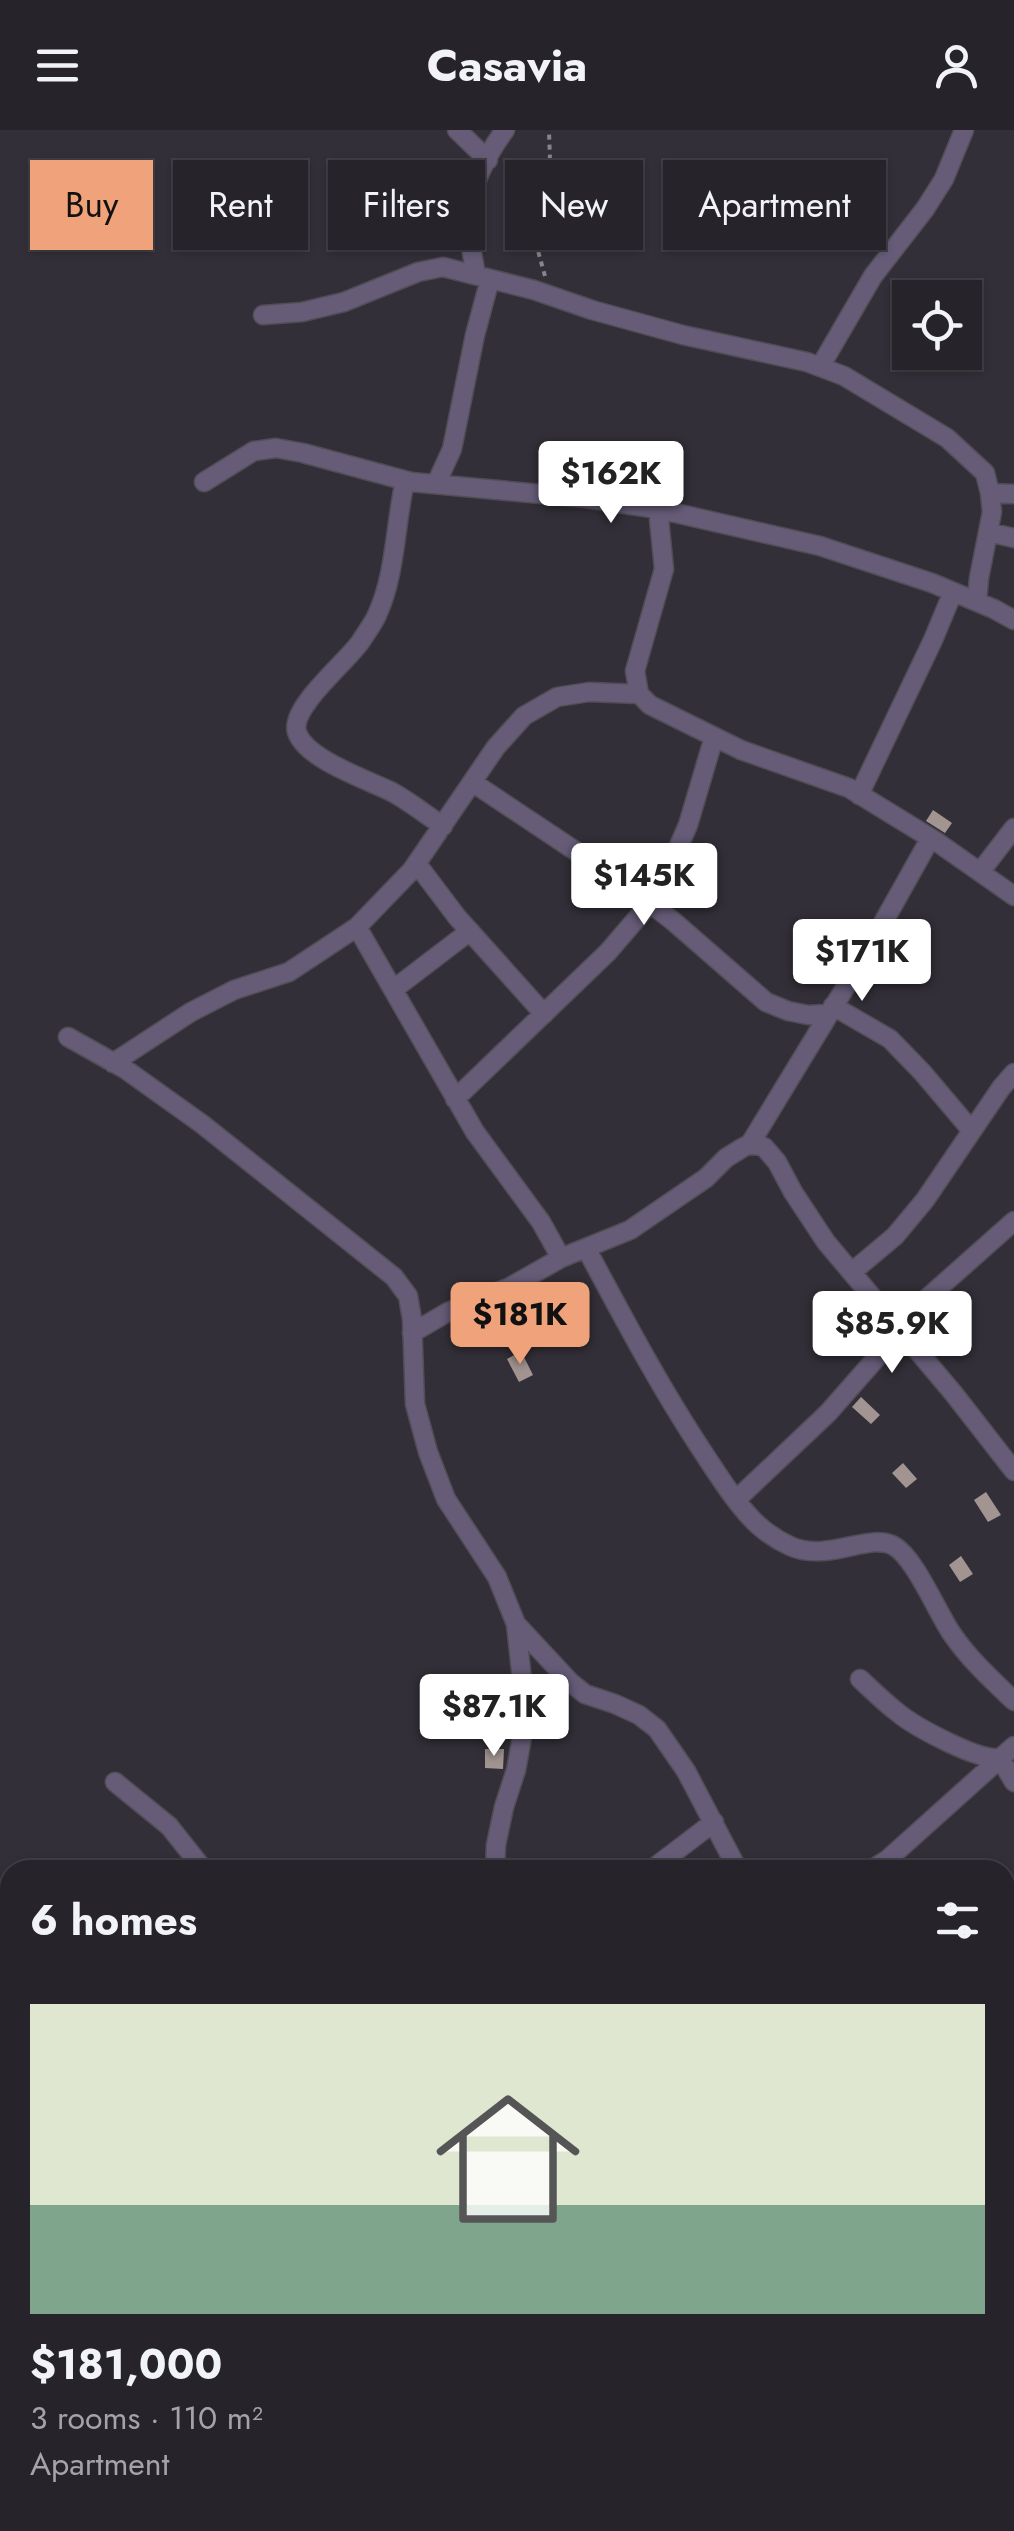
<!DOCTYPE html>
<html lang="en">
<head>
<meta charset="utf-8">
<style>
  body { margin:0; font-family:Jost,sans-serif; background:#2e2b32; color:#f1f3f6; height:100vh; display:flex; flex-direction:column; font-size:38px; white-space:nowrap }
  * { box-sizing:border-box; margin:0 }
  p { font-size:32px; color:#a4a4a8 }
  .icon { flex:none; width:55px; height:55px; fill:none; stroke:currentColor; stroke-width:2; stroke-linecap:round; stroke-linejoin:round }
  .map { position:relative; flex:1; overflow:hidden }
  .details { position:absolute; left:0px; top:1730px; width:1015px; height:672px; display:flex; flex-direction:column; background:#26232a; border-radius:30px 30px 0 0; box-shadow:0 2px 8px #0004,0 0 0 2px #424047 }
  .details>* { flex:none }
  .hud { position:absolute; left:30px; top:30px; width:955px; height:90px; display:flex; gap:20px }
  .buttons { position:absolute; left:892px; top:150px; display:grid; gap:20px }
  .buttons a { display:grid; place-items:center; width:90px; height:90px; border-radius:0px; background:#26232a; box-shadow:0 2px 8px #0004,0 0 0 2px #424047; font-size:50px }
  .price { position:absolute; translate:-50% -85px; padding:0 22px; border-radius:10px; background:#fff; color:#222; font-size:32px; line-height:65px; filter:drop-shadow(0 2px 5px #0008) }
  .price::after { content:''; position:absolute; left:50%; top:60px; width:30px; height:22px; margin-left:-15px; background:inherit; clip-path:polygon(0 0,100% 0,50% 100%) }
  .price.on { background:#f0a27b; color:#111 }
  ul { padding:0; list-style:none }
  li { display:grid; align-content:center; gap:20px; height:530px; padding:0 30px }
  li span { display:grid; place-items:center; height:310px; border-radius:0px; color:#555 }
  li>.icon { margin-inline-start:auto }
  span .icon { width:180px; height:180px; fill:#fffc; stroke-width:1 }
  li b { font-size:42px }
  h2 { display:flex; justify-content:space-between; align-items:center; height:120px; padding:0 30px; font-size:42px }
  .pill { padding:0 35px; border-radius:0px; background:#26232a; box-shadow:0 2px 8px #0004,0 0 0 2px #424047; font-size:35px; line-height:90px }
  .pill.on { background:#f0a27b; color:#111 }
  header { display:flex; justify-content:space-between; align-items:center; height:130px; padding:0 30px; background:#26232a; font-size:45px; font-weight:700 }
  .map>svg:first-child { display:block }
  .building { fill:#a29491 }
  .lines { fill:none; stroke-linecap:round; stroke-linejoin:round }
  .minor-casing { stroke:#514d55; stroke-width:21 }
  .path { stroke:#87848b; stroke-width:4; stroke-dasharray:5 5; stroke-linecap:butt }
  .minor { stroke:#665c78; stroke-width:18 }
</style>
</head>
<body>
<header><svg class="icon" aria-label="menu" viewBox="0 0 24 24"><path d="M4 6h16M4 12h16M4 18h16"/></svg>Casavia<svg class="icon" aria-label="person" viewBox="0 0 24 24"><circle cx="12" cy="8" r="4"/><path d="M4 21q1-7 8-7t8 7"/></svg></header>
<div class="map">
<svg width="1014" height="2401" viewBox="0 0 1014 2401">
  <rect width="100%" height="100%" fill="#332f38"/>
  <!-- building -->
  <path class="building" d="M933,680L952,693L945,703L926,691Z
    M521,1221L533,1245L519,1252L507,1229Z
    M861,1267L880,1285L871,1294L852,1277Z
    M903,1333L917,1349L906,1358L892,1343Z
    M986,1362L1001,1385L988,1392L974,1370Z
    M961,1426L973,1444L960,1452L949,1435Z
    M485,1619H504L503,1639L485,1638Z"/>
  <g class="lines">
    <defs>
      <path id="minor" d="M457,0L488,30
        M476,145C473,127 468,107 468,89C469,59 487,24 505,0
        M263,185L302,182L344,172L418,142L443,137L534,160L592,180L683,205L807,232L844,246L947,308L985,343L990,363L992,382L979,448L977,471
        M820,237L873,146L925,79L944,49L964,0
        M405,351C395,394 396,444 377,485C373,494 366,503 361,511C348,531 289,578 297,602C305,629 368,650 392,662C409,671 426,685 443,696
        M204,352L254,321L276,318L303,323L411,352L585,368L658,379L820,416L932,453L994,479L1014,490
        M436,354L452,319L475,205L490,149
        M990,363L1014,364
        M658,379L664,439L635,541L639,564L650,575L741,620L849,658L937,712L1014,766
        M988,402L1014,408
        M472,652L622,752L673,791L766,872L788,881L808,885L828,884
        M859,665L933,510L953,462
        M417,734L457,787L544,884
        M980,742L1014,698
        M357,797L475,1002L541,1092L561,1128
        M394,859L470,801
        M833,876L890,909L922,942L972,1001
        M68,907L125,939L202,994L394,1147L408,1166L412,1189L415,1274L428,1322L446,1369L497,1447L516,1494L523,1559L522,1607L516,1640L504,1677L496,1715L495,1740
        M113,933L191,882L234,860L289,842L357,797L412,740L496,617L524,586L557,567L589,562L639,564
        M455,969L608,822L650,773L668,741L688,695L714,607
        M750,1014L865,825L930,709
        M586,1118C622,1185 657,1252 699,1316C715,1340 737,1376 758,1395C767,1403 779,1411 790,1416C828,1433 869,1402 894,1416C915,1428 937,1482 952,1504C969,1529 992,1550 1014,1571
        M852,1142L895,1106L925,1070L1001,958L1014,943
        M412,1203L448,1182L510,1157L561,1128L630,1100L706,1048L726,1028L742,1018L750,1014L764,1017L777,1032L793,1062L826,1112L954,1264L1014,1341
        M737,1369L828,1283L879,1225L897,1195L1014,1091
        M516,1494L570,1552L585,1564L615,1574L639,1585L657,1599L686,1641L738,1740
        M860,1549C872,1560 884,1572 897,1582C915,1597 978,1631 1000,1628L1014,1652
        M115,1652L169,1696L204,1740
        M651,1740L714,1692
        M871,1740L887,1730L1014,1616
        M0,2010L10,2017
        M1005,2289L1014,2292
        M502,2392L508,2401
        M651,2392L658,2401
        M66,2401L74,2392
        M889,2401L891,2392"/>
    </defs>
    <!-- minor casing -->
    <use href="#minor" class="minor-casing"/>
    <!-- path -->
    <path class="path" d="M545,146L535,110V91L548,54L550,31L549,0"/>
    <!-- minor -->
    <use href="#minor" class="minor"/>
  </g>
</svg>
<div class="buttons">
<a><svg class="icon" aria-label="locate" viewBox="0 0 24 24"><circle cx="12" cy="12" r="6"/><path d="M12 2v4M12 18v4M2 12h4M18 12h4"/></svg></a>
</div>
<b class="price" style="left:611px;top:396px">$162K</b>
<b class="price" style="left:644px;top:798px">$145K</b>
<b class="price" style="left:862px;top:874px">$171K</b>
<b class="price on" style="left:520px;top:1237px">$181K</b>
<b class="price" style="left:892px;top:1246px">$85.9K</b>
<b class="price" style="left:494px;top:1629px">$87.1K</b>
<div class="hud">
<a class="pill on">Buy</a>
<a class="pill">Rent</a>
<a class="pill">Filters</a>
<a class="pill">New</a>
<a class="pill">Apartment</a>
</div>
<section class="details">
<h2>6 homes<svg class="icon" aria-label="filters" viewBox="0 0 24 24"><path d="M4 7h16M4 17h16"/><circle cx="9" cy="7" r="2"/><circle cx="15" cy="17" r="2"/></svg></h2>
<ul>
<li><span style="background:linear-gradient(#dfe7d0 65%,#7fa58c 0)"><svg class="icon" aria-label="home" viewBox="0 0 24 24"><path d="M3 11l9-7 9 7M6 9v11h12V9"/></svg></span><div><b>$181,000</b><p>3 rooms · 110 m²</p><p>Apartment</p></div></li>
</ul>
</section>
</div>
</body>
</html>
